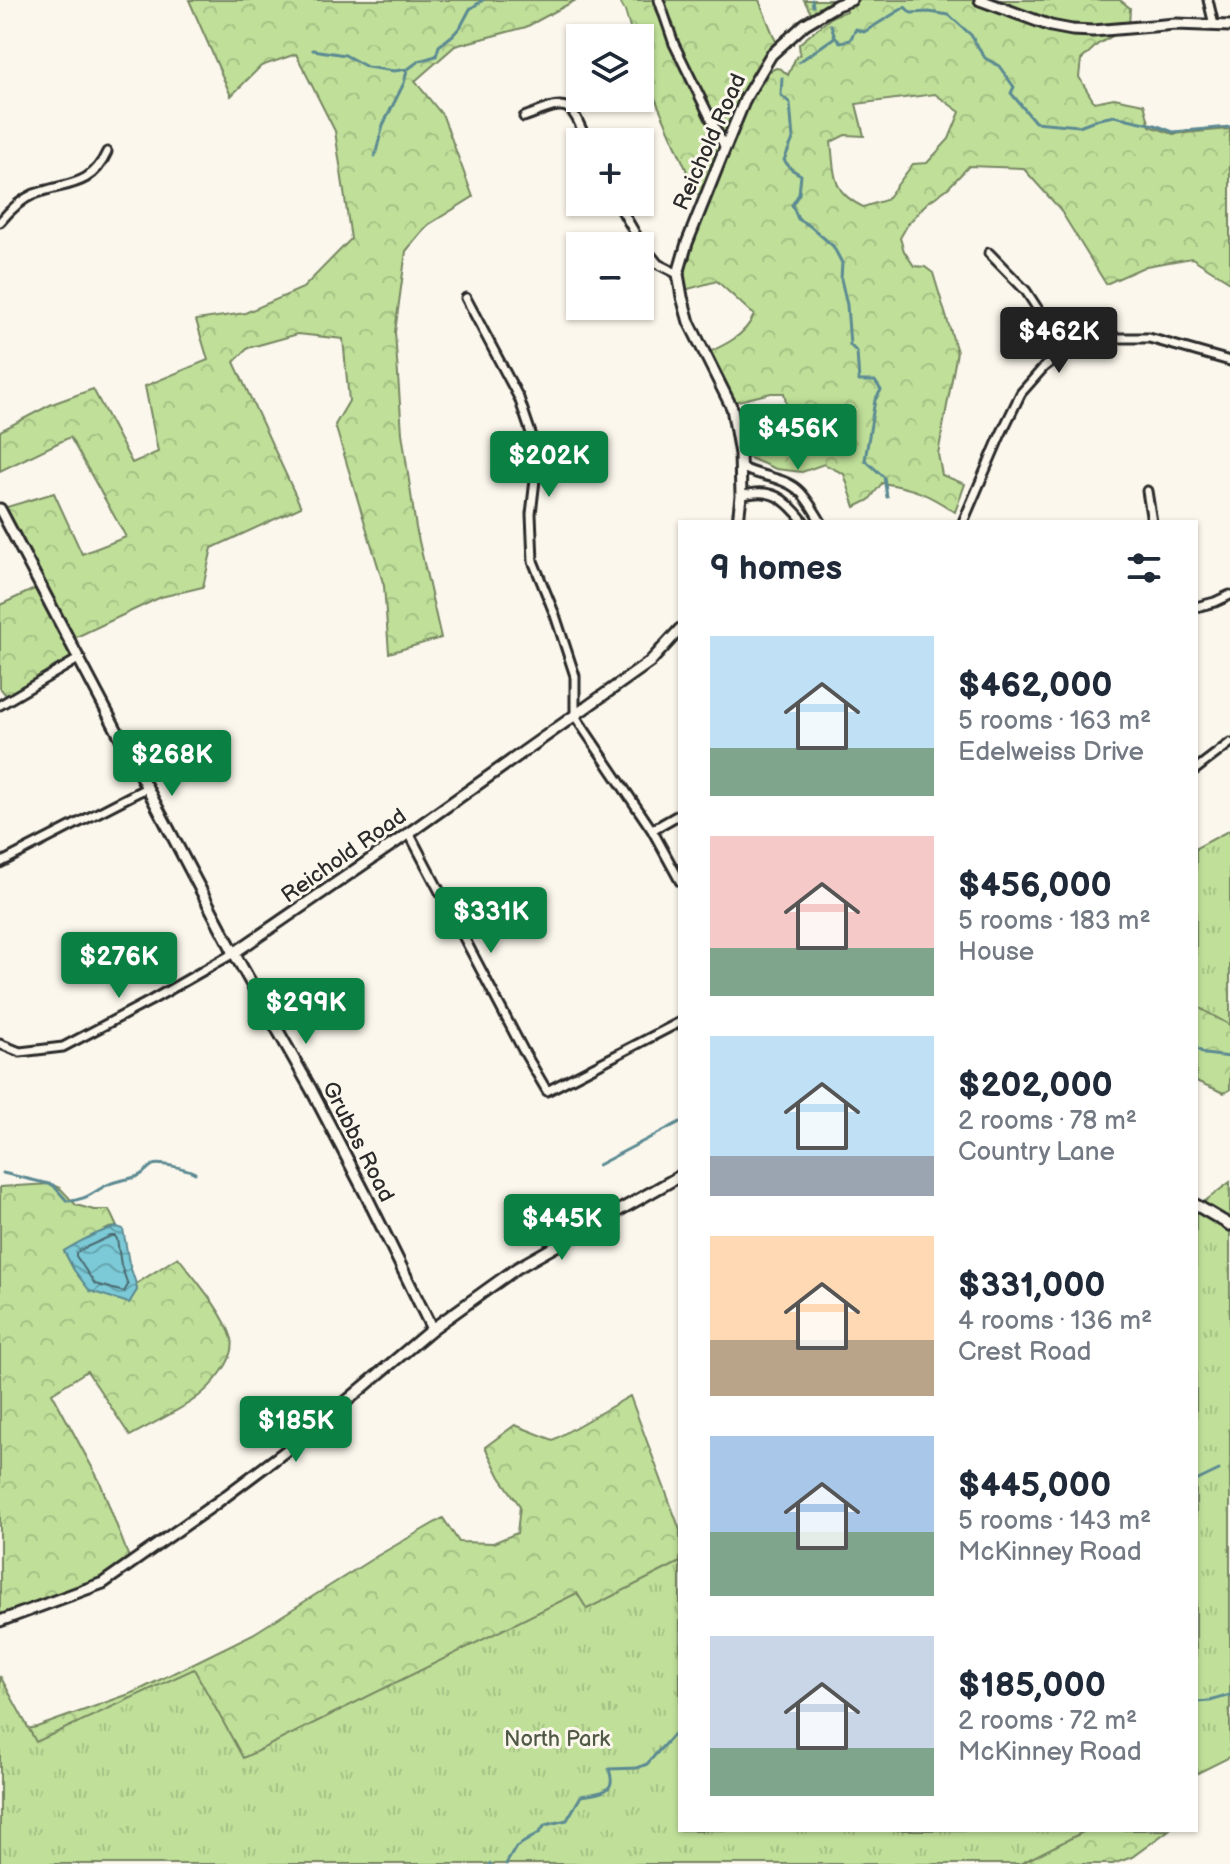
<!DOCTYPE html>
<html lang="en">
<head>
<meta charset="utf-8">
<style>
  body { margin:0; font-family:"Balsamiq Sans",sans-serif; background:#f6f6f7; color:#1f2937; height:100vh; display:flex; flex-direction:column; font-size:30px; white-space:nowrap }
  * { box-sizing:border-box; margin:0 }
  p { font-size:26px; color:#747a83 }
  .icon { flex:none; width:44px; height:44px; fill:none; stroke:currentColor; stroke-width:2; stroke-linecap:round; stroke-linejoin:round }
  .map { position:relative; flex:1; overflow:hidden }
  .drawer { position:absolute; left:678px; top:520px; width:520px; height:1312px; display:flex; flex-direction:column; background:#fff; border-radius:0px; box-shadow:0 2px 6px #0004 }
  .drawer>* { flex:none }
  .tools { position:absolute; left:566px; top:24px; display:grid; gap:16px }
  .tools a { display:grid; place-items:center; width:88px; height:88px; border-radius:0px; background:#fff; box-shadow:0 2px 6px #0004; font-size:40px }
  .price { position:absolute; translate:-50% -68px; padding:0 18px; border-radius:8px; background:#0b8043; color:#fff; font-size:26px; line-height:52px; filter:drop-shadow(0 2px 4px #0008) }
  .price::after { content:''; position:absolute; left:50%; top:48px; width:24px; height:18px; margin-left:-12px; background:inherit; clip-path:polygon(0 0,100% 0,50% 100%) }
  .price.active { background:#222; color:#fff }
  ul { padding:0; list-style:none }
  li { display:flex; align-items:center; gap:24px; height:200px; padding:0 32px }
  li span { display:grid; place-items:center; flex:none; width:224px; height:160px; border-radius:0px; color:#555 }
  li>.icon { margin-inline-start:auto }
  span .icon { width:96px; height:96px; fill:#fffc; stroke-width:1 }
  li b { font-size:34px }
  h2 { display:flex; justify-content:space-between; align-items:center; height:96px; padding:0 32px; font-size:34px }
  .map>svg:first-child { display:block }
  .forest { fill:url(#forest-crowns); stroke:#768662; stroke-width:2; fill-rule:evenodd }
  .park { fill:url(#park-tufts); stroke:#768662; stroke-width:2 }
  .water { fill:url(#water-waves); stroke:#5b8a92; stroke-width:2 }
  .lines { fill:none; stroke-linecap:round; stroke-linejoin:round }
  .shore { stroke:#4b6b70; stroke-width:2 }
  .stream { stroke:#5b8a92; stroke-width:3 }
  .minor-casing { stroke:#2b2b2b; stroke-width:13 }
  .tertiary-casing { stroke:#2b2b2b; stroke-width:15 }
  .minor { stroke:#fbf7ec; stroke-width:7 }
  .tertiary { stroke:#fbf7ec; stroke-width:9 }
  .labels { text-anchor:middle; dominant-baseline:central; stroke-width:6; stroke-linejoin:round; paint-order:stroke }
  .street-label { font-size:22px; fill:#2b2b2b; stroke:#fbf7ec }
  .park-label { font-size:22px; fill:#505846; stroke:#fbf7ec }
</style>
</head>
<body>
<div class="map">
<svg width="1230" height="1864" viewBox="0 0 1230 1864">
  <defs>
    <pattern id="forest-crowns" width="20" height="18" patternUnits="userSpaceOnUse" patternTransform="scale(2)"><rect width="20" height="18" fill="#c0e099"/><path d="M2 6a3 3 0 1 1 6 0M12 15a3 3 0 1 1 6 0" fill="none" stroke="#a5c084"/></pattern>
    <pattern id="park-tufts" width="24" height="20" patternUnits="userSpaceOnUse" patternTransform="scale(2)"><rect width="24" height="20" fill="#c0e099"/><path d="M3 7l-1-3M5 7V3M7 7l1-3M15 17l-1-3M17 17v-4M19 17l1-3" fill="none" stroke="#a5c084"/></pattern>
    <pattern id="water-waves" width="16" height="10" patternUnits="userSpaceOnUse" patternTransform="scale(2)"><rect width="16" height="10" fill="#7bcad7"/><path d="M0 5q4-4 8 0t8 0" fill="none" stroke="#65a4af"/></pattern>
  </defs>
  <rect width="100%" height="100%" fill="#fbf7ec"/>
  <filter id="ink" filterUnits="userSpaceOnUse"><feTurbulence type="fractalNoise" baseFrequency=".0125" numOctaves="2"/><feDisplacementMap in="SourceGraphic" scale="16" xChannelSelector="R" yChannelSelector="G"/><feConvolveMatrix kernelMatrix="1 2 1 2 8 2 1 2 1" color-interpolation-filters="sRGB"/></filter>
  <g filter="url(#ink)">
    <!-- forest -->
    <path class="forest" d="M189,0H576L526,27L455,46L415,81L443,116L473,197L428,225L406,251L395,332L402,433L416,528L441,638L389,653L384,586L335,425L349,401L343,339L298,334L248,348L234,362L301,507L212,548L203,587L161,597L70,640L80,658L10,700L0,688V605L41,586L0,509L54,493L82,554L126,537L70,437L0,471V431L52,404L93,389L132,463L158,452L145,386L208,360L196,320L245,313L303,288L351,239L335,131L296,54L261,66L231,96Z
      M619,0H759L779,49L765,67L770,71L776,68L781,69L788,75L795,59L800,54L799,44L833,16L847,11L845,3L814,19L804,0H1120L1130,8L1129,27L1098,44L1081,60L1079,77L1094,102L1114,98L1144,104L1150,126L1173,134L1230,129V282L1192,258L1146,266L1106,284L1059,208L1023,168L969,166L948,188L927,203L908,224L900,238L904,251L914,266L925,267L933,273L957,352L938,454L942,475L965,484L955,512C928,494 914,488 882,483L869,500L855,507L844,474L824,464L802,472L776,469L740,454L736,430L762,432L790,422L784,393H771L730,403L705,354C725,345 745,336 754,315L717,281L681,291L678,274L704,197L689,190L686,169L644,73L640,61V38H633L625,11ZM935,94L960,112L949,139L927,163L913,164L886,200L863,207C830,191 835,174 831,142L845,135L864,136L856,104Z
      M1230,849V1090L1224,1093L1196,1081V863Z
      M50,1184L60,1188L76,1205L94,1210H109L117,1227L109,1228L64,1251L74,1270L90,1291L129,1302L137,1290L136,1284L178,1257C195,1279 224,1312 232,1339C237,1360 210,1388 195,1399C175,1413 151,1424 130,1436L87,1371L52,1393L100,1482L131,1563L103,1583L0,1621V1187Z
      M630,1396L680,1530V1830H1169L1132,1857L1113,1864H171L0,1734L37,1727L135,1692L253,1634L377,1556L443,1518L459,1542L493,1543L517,1533L520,1506L500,1477L485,1447L515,1425L553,1440Z"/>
    <!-- park -->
    <path class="park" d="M1230,830V1025L1196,1006V848Z
      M1230,1182V1757L1196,1774V1208Z
      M680,1562V1830H1087L1020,1864H0V1676L36,1742L194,1669L243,1758L577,1593L587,1609Z"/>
    <!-- water -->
    <path class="water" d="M117,1227L123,1229L129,1263L136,1284L137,1290L129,1303L90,1291L74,1270L64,1251C80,1241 99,1231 117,1227Z"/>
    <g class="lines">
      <!-- shore -->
      <path class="shore" d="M111,1236H115L117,1239L121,1265L128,1285L124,1292L95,1284L76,1256V1253L80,1250Z"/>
      <!-- stream -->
      <path class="stream" d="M812,0L813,6
        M831,25L835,37L840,42L850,40L856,29L864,32L905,7L911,13L929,12L949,15L971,35L985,58L999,66L1014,87L1011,93L1035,122L1079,126L1095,120L1114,116L1155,125L1173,132L1230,127
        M313,50L345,55L367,67L394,71L408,69L419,61L436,56L439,46L453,35L461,26L470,9L483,0
        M799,62L835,37
        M782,78L781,95L790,103L793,139L784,160L791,169L801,175L799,194L792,205L798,219L810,226L833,246L842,263L841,279L847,305L850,345L857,352L859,381H875L881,390L875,400L865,460L884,477L887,497
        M375,156L383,125L404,83L407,70
        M1196,1048L1205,1054L1230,1057
        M598,1165L680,1122
        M3,1173L53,1185L67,1201C85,1201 93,1192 107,1185C117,1180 128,1180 138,1176C144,1174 147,1168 153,1165C159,1162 188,1169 195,1173
        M1196,1481L1219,1470
        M1196,1702L1210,1701L1230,1695
        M490,1864H491
        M506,1864L516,1847L539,1833L545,1825L567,1820L581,1796C590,1794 609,1794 611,1783C612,1778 610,1773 609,1769L637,1768L647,1764L680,1727"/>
      <defs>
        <path id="minor" d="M659,0L674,44L725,148
          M1208,0L1214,25
          M524,117C567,101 569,97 587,142
          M617,202L639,240L658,264L678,274
          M0,222C10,210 20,200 34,194C66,182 91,188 107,152
          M989,253L1026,291L1065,351
          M466,298L519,398L538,454L531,514L533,561L555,615L575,676V716L652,830L680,881
          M741,467C758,477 781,476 797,489C807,497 814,511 821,522
          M1147,491L1152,522
          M741,496C771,486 786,499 804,522
          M963,522L1000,436L1021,393L1044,367L1065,351L1108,338H1149L1230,361
          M1196,607L1215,602L1230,595
          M0,705L80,658
          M1196,769L1230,743
          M652,830L680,814
          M409,833L523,1050L547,1091L680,1022
          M0,863L148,787
          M0,1044L20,1052L63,1047L150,1001L234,953"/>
        <path id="tertiary" d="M980,0L1051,26L1072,30L1093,31L1176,24L1230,26
          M0,509L234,953L311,1089L365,1193L432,1329
          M738,522L741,496L740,454L732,408L689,322L682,297L678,274L687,243L725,148L746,97L771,55L805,24L837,5L851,0
          M234,953L409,833L650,662L680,629
          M1196,1205L1230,1225
          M0,1621L103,1583L215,1504L303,1438L432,1329L517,1268L680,1176"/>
      </defs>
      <!-- minor casing -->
      <use href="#minor" class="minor-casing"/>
      <!-- tertiary casing -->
      <use href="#tertiary" class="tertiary-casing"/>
      <!-- minor -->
      <use href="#minor" class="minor"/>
      <!-- tertiary -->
      <use href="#tertiary" class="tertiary"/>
    </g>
  </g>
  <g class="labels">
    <!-- street labels -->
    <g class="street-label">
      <text transform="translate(710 142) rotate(-66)">Reichold Road</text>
      <text transform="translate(344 856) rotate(-35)">Reichold Road</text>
      <text transform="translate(358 1142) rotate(63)">Grubbs Road</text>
    </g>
    <!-- park labels -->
    <g class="park-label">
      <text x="557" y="1739">North Park</text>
    </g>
  </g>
</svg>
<div class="tools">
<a><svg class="icon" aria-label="layers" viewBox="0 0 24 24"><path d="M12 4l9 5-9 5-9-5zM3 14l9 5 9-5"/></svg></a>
<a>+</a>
<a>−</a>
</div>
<b class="price active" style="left:1059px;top:375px">$462K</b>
<b class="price" style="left:798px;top:472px">$456K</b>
<b class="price" style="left:549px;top:499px">$202K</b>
<b class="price" style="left:172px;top:798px">$268K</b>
<b class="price" style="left:491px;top:955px">$331K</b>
<b class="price" style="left:119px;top:1000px">$276K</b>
<b class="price" style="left:306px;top:1046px">$299K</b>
<b class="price" style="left:562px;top:1262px">$445K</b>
<b class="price" style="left:296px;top:1464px">$185K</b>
<section class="drawer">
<h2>9 homes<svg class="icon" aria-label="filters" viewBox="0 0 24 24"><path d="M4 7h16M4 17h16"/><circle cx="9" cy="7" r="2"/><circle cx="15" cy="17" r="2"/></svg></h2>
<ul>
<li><span style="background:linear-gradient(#bfe0f5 70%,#7fa58c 0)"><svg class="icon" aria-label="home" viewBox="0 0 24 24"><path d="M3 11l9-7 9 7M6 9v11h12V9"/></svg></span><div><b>$462,000</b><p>5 rooms · 163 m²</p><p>Edelweiss Drive</p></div></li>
<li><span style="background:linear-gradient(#f6c9c9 70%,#7fa58c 0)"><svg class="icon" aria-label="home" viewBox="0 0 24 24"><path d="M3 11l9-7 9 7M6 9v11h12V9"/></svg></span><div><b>$456,000</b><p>5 rooms · 183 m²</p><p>House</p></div></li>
<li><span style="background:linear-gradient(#bfe0f5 75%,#9aa5b1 0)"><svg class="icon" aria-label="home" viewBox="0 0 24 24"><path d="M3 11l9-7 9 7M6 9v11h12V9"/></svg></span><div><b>$202,000</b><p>2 rooms · 78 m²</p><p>Country Lane</p></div></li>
<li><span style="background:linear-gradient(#ffd9b3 65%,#b9a48a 0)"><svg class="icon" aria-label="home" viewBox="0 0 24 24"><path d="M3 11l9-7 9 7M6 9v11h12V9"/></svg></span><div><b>$331,000</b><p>4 rooms · 136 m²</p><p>Crest Road</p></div></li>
<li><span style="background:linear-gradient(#a9c7e8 60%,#7fa58c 0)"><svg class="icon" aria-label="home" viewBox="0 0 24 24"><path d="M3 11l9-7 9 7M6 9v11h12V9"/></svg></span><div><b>$445,000</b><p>5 rooms · 143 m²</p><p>McKinney Road</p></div></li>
<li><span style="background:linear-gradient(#c9d6e8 70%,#7fa58c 0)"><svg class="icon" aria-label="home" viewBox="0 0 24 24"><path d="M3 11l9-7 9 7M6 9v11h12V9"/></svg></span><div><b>$185,000</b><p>2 rooms · 72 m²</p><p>McKinney Road</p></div></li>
</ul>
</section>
</div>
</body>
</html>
